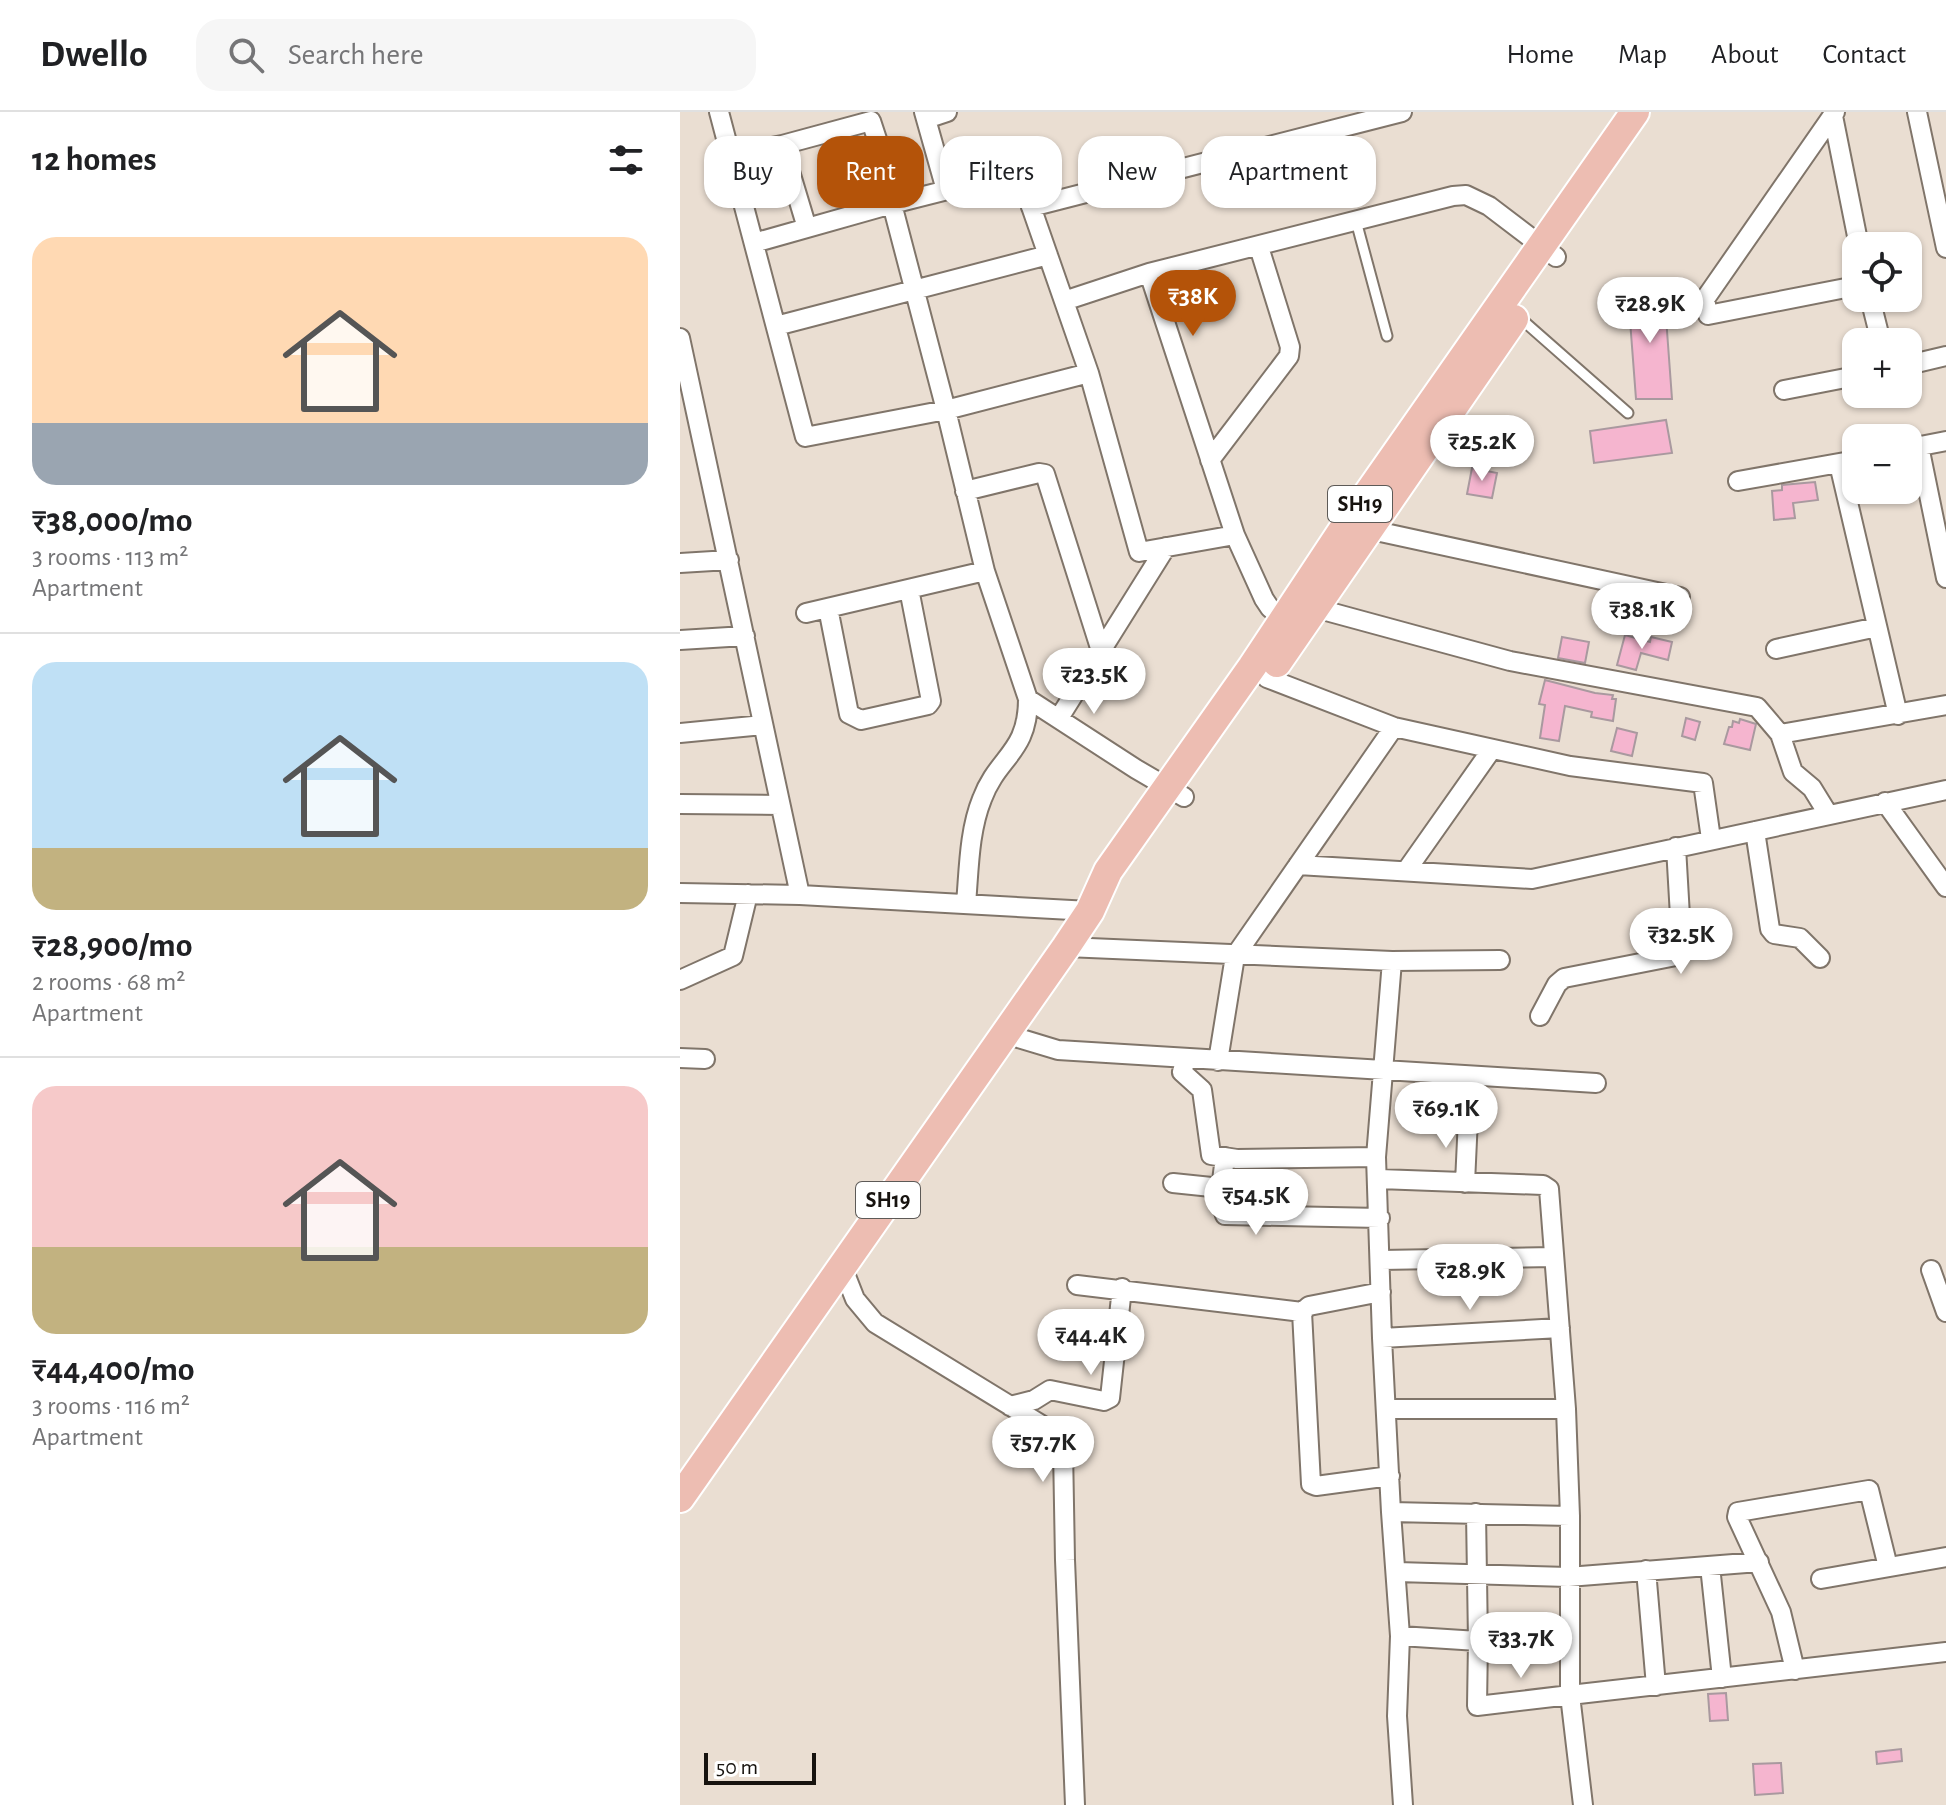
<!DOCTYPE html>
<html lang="en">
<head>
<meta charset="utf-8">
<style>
  body { margin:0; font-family:"Alegreya Sans",sans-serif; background:#f6f6f6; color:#202124; height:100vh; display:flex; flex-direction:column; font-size:30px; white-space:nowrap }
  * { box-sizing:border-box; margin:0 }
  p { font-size:26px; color:#757577 }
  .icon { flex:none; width:44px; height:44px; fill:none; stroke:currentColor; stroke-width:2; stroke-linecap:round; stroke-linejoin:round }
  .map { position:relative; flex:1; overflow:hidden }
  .side { display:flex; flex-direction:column; background:#fff; width:680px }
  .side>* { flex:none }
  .top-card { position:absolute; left:24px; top:24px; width:760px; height:72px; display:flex; gap:16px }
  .buttons { position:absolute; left:1162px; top:120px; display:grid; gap:16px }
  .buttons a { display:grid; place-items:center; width:80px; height:80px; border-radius:16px; background:#fff; box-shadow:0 2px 6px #0004; font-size:40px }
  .scale { position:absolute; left:24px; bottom:20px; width:112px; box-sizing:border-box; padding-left:8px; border:4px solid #17130f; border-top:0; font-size:22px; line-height:28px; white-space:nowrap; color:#17130f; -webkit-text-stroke:6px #fff; paint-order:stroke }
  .price { position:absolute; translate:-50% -68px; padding:0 18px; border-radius:28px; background:#fff; color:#222; font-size:26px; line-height:52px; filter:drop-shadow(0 2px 4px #0008) }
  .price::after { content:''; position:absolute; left:50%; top:48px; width:24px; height:18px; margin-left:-12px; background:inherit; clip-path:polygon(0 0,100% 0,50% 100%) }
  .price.active { background:#b45309; color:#fff }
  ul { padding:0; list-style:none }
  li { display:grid; align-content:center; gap:16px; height:424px; padding:0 32px }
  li+li { border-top:2px solid #e0e0e0 }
  li span { display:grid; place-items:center; height:248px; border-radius:24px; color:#555 }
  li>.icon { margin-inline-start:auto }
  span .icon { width:144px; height:144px; fill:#fffc; stroke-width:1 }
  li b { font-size:34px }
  h2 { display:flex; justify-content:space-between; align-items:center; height:96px; padding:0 32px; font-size:34px }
  .pill { padding:0 28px; border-radius:24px; background:#fff; box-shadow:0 2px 6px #0004; font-size:28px; line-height:72px }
  .pill.active { background:#b45309; color:#fff }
  header { display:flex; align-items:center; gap:48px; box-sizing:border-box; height:112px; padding:0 40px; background:#fff; border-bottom:2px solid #e0e0e0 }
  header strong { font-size:38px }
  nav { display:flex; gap:44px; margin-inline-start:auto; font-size:28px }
  .search { width:560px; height:72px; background:#f6f6f6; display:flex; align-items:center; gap:20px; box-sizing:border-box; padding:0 28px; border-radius:24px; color:#757577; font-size:30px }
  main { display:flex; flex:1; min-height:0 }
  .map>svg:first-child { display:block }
  .building { fill:#f5b5cf; stroke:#a9999f; stroke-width:2 }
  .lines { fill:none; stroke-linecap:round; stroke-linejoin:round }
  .service-casing { stroke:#80756a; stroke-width:13 }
  .minor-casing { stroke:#80756a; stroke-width:22 }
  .primary-casing { stroke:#fff; stroke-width:32 }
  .service { stroke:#fff; stroke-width:9 }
  .minor { stroke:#fff; stroke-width:18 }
  .primary { stroke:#edbdb2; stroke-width:28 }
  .labels { text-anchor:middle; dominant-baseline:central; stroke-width:8; stroke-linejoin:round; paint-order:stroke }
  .shield { fill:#fff; stroke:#5d5a57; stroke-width:2 }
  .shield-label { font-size:22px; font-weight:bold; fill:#17130f }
</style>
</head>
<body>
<header>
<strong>Dwello</strong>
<div class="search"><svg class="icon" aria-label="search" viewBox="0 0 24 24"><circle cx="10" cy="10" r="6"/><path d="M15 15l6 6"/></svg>Search here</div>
<nav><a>Home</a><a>Map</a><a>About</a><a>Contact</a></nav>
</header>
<main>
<section class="side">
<h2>12 homes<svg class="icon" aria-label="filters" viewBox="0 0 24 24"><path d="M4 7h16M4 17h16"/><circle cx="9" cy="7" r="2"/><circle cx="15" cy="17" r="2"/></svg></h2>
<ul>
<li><span style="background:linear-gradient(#ffd9b3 75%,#9aa5b1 0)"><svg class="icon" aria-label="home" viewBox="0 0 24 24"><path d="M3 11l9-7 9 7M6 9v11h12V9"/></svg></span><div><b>₹38,000/mo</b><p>3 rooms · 113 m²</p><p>Apartment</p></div></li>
<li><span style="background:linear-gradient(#bfe0f5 75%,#c2b280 0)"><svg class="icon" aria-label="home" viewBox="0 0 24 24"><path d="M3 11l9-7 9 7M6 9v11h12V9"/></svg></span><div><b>₹28,900/mo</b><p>2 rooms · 68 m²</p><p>Apartment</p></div></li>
<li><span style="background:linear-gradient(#f6c9c9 65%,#c2b280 0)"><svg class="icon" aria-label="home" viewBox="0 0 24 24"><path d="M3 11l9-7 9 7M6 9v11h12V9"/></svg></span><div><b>₹44,400/mo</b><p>3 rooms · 116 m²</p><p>Apartment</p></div></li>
</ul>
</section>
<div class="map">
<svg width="1266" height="1693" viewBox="0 0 1266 1693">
  <rect width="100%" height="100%" fill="#eaded2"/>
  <!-- building -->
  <path class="building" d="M984,178L992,287H956L948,182Z
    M986,308L992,341L914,351L910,319Z
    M792,356L817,361L812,386L787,382Z
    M1135,370L1138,388L1113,391L1115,406L1094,408L1092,379L1102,378V373Z
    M945,523L970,530L971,525L992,530L988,548L961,541L956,558L937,553Z
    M882,525L909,530L905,551L878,546Z
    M865,568L915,581L933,583L932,587H936L933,609L911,605L912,600L885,594L879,629L860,626L865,593L859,592Z
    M1006,606L1020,610L1015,628L1002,624Z
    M1060,607L1076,612L1070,638L1044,632L1049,615H1052L1053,609L1059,611Z
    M937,616L957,621L952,644L931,639Z
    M1046,1581L1048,1608L1030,1609L1028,1582Z
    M1221,1637L1222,1649L1197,1652L1196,1640Z
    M1101,1651L1103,1681L1075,1683L1073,1652Z"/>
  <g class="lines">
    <defs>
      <path id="service" d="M676,109L707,224
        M839,205L948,301"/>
      <path id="minor" d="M39,0L125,325L266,298L212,92L74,131
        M244,0L266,78
        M1155,0L1025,187L1028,203L1176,174
        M1237,0L1266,136
        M1153,4L1179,134
        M246,7L267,0
        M102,33L191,9L218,91
        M50,43L102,33L127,116
        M212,92L339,60L409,261L266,298L305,459L348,587C348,641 318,644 302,687C289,719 289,757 286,792
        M351,95L722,0
        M469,161L773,84L786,83L809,94L876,145
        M1190,186L1201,230
        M384,189L469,161L555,423
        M96,214L368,143
        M0,226L120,783
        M1228,253L1266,244
        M409,261L459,440L555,423L584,487L590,496L610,512
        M1104,278L1176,264
        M1239,334L1266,466
        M1230,336L1266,329
        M530,348L609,244L610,235L579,135
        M1159,352L1218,603
        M1058,369L1176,348
        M285,379L359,361L365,362L421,539
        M682,416L1000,485
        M0,451L49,448
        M148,496L169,602L181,608L248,593L251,589L229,477
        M635,496L830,549L1077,595L1100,622L1113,660L1132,676L1148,702
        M126,501L305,459
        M0,528L65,524
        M1096,537L1197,515
        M587,566L714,615L890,654L1023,671L1031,727
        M348,587L456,657L504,685
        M379,606L486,435
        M0,621L83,613
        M1100,622L1266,593
        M1205,690L1266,775
        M0,692L100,693
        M1075,719L1090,817L1094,822L1120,826L1140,846
        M618,753L852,767L1266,678
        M726,759L812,637
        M0,781L120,783L410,799
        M386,835L712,849L696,1045L702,1226L711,1400L890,1404V1583L1266,1540
        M712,849L820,848
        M0,868L53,844L68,782
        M860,904L877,872L884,866L996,844L1002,839L996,735
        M325,922L378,938L916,971
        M0,946L25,947
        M506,947L502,960L522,978L531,1043L557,1047L696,1045
        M538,949L555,844L714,615
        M545,1045C543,1063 538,1086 545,1103L700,1106
        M699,1067L863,1073L869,1077L886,1297L890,1404
        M493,1071L541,1076
        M785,1071L788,1006
        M701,1148L874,1145
        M162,1154L175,1187L195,1211L373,1320L383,1337L385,1448L395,1693
        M1251,1158L1266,1200
        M397,1173L622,1200
        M701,1180L629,1194L622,1200L631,1372L636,1374L710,1364
        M702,1226L880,1216
        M330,1294L354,1288L370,1278L424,1289L430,1286L442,1176
        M707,1297H886
        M711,1400L720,1524L717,1604L723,1693
        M796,1401L798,1529L797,1594L890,1583L903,1693
        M1030,1454L1042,1566
        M966,1458L976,1574
        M717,1460L888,1465L1079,1450
        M1141,1467L1266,1445
        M720,1524L798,1529
        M1115,1558L1101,1500L1057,1405L1058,1400L1189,1378L1208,1455"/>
      <path id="primary" d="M597,551L834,207
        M0,1386L386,835L410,799L428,759L572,555L666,413L955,0"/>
    </defs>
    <!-- service casing -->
    <use href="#service" class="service-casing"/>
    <!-- minor casing -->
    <use href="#minor" class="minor-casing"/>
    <!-- primary casing -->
    <use href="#primary" class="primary-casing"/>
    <!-- service -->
    <use href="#service" class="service"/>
    <!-- minor -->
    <use href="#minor" class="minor"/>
    <!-- primary -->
    <use href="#primary" class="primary"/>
  </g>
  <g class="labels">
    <!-- shield labels -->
    <g class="shield">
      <rect x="648" y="374" width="64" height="36" rx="6"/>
      <rect x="176" y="1070" width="64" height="36" rx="6"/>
    </g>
    <g class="shield-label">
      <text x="680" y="392">SH19</text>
      <text x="208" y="1088">SH19</text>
    </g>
  </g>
</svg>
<div class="buttons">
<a><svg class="icon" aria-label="locate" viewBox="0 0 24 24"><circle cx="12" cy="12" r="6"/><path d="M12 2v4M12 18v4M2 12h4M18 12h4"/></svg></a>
<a>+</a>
<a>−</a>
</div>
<div class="scale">50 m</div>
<b class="price active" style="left:513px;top:226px">₹38K</b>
<b class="price" style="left:970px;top:233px">₹28.9K</b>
<b class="price" style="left:802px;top:371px">₹25.2K</b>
<b class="price" style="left:962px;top:539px">₹38.1K</b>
<b class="price" style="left:414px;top:604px">₹23.5K</b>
<b class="price" style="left:1001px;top:864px">₹32.5K</b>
<b class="price" style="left:766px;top:1038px">₹69.1K</b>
<b class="price" style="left:576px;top:1125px">₹54.5K</b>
<b class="price" style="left:790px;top:1200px">₹28.9K</b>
<b class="price" style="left:411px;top:1265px">₹44.4K</b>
<b class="price" style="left:363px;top:1372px">₹57.7K</b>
<b class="price" style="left:841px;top:1568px">₹33.7K</b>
<div class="top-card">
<a class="pill">Buy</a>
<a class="pill active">Rent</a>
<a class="pill">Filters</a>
<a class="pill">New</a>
<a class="pill">Apartment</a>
</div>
</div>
</main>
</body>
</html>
